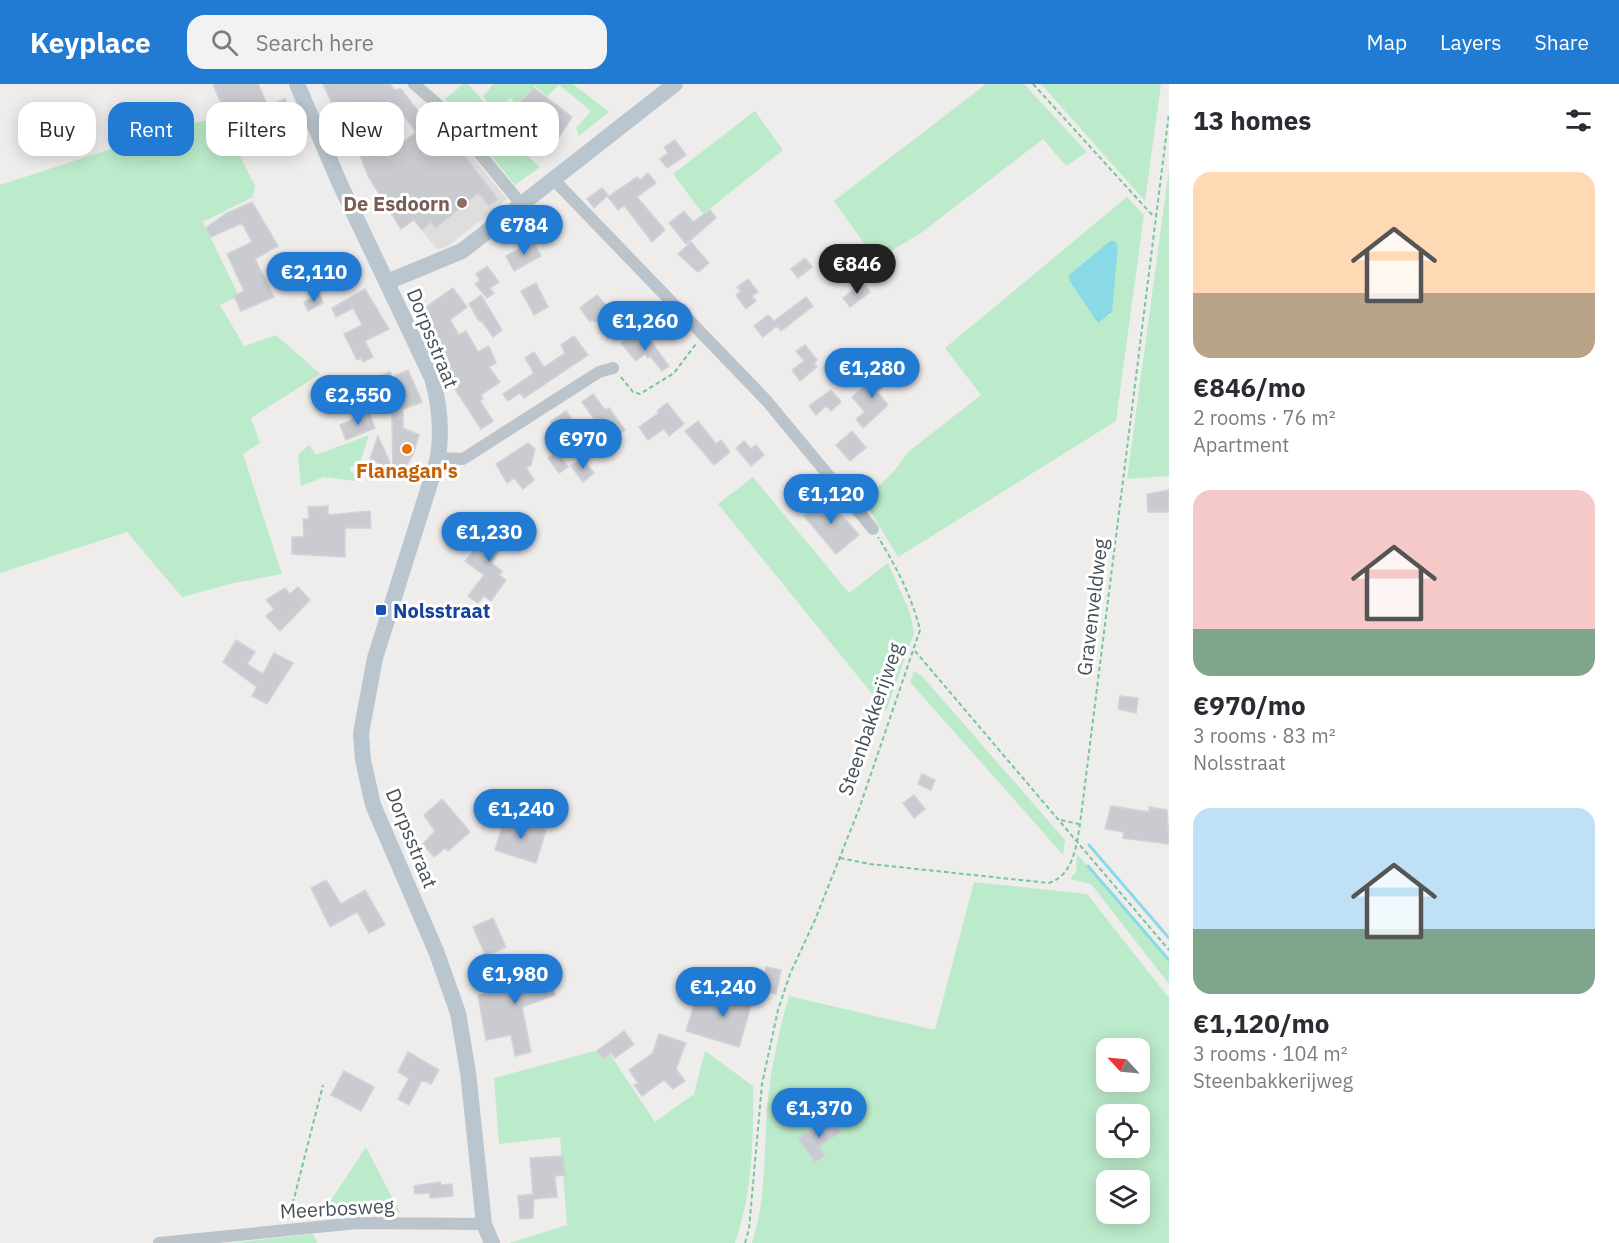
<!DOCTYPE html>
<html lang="en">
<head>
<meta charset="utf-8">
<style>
  body { margin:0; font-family:"IBM Plex Sans",sans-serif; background:#f2f2f3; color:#2b2b33; height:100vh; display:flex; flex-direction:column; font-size:22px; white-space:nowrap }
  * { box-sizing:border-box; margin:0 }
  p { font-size:20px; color:#7c7c81 }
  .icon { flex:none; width:33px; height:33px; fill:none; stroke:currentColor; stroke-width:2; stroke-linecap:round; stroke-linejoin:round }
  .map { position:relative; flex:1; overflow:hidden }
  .details { display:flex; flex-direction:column; background:#fff; width:450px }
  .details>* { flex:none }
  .hud { position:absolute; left:18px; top:18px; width:570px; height:54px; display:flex; gap:12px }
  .needle { width:39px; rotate:296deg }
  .tools { position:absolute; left:1096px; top:954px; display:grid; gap:12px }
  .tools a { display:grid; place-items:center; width:54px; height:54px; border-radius:12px; background:#fff; box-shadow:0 3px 15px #0003; font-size:30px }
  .price { position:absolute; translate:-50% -51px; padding:0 14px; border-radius:21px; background:#217bd3; color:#fff; font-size:20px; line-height:39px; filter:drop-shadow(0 2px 3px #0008) }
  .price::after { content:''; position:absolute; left:50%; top:36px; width:18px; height:14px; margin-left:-9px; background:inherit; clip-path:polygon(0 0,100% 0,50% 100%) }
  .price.active { background:#222; color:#fff }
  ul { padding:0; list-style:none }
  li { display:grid; align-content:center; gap:12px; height:318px; padding:0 24px }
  li span { display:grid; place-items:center; height:186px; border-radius:18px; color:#555 }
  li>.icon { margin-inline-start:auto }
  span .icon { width:108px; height:108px; fill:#fffc; stroke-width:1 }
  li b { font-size:26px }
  h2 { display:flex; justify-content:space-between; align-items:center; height:72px; padding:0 24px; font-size:26px }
  .pill { padding:0 21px; border-radius:18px; background:#fff; box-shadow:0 3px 15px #0003; font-size:21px; line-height:54px }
  .pill.active { background:#217bd3; color:#fff }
  header { display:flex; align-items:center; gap:36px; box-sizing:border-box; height:84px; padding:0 30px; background:#217bd3; color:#fff }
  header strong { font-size:28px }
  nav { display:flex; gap:33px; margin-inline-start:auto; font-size:21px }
  .search { width:420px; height:54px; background:#f2f2f3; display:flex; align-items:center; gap:15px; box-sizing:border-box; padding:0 21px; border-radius:18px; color:#7c7c81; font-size:22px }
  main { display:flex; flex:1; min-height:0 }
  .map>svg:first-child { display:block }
  .education { fill:#e0dddd }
  .green { fill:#bbebca; fill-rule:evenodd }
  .water { fill:#8ad9e7 }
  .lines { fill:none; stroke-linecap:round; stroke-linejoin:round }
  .stream { stroke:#8ad9e7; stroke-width:3 }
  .building { fill:#c9cbd1; stroke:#d0d3d7; stroke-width:1.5 }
  .path { stroke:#75c799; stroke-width:2; stroke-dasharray:4.5 3; stroke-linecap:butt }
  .street { stroke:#bbc4cb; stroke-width:12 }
  .secondary { stroke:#bac6cf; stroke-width:16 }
  .education-dot { fill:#8d6e63; stroke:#fff; stroke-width:2 }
  .food-dot { fill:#e8710a; stroke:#fff; stroke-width:2 }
  .transit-dot { fill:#1a4fb4; stroke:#fff; stroke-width:2 }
  .labels { text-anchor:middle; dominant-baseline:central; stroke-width:6; stroke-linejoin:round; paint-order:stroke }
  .education-label { font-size:20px; font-weight:bold; fill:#785e54; stroke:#fff; text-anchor:end }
  .street-label { font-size:20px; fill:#455058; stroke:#fff }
  .food-label { font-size:20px; font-weight:bold; fill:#c56008; stroke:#fff }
  .transit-label { font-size:20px; font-weight:bold; fill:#164399; stroke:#fff; text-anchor:start }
</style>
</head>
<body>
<header>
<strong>Keyplace</strong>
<div class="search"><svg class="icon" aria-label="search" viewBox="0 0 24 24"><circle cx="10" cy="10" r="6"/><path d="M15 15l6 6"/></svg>Search here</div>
<nav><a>Map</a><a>Layers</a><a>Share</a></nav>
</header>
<main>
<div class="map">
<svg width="1169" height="1159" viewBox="0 0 1169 1159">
  <rect width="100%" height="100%" fill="#efecec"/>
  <!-- education -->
  <path class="education" d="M469,69L507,115L447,163L437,165L418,142L426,134L445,87Z"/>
  <!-- green -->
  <path class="green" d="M463,0H468L501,38L496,44L540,83L515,101L445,15Z
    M493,0H573L609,28L579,52L576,44L591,27L559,1L547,12L535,2L517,20L510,14L496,28L483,13Z
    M986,0H1024L1087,68L1066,82L1043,55L921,149L876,176L834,117Z
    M1041,0H1161L1145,117Z
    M755,27L783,66L703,130L673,90Z
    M219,34L255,101L253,113L203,138L239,212L220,221L244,262L276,251L320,290L251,334L260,359L243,370L282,490L234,499L182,513L127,448L0,489V101L188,40Z
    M1169,85V392L1127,395Z
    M1127,113L1144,131L1116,337L898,473L864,417L894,387L908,368L981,311L945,264ZM1110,157L1118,164L1110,232L1069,196V191Z
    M369,351L360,379L350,383L351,388L357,391L355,397L324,393L301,402L298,371L309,361L316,371Z
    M753,393L849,509L888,479L910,529L914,549L886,627L718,420Z
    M914,587L922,592L1065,756L1063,771L910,598Z
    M1077,770L1169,877V900L1091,800L1070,795L1076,788Z
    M974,798L1087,810L1169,914V1159H752C769,1107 762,1052 770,998C774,970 781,940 789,912L935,946ZM1107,964H1140V998H1107ZM1107,1030H1140V1064H1107ZM1107,1096H1140V1130H1107Z
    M606,964L655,1038L694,1010L705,967L753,1002C754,1053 752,1111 735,1159H509L567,1141L560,1053L499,1060L494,994Z
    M366,1063L400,1129L320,1133Z
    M313,1150L317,1159H231Z"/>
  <!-- water -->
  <path class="water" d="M1110,157H1115L1118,163L1112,228L1098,239L1069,196V191Z"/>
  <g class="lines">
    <!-- stream -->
    <path class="stream" d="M1089,761L1169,854
      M1088,782L1169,876"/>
  </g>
  <!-- building -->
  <path class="building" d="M213,0H258L268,22L285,15L303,50L267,67L253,27L228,36Z
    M323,0H390L394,6L401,5L431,44L439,39L498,115L489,122L478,109L436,144L431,138L422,146L414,136L401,145L368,92L360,71L378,63L380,68L396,59L398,62L416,48L400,26L374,44L367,28L343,43Z
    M534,4L572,33L558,55L555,53L546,63L506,33Z
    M675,56L686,71L667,84L660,75L668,69L664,63Z
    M648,89L656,99L637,113L665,146L652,158L624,121L618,126L608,113L637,93L640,96Z
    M602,104L608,111L594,124L587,115Z
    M252,118L278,162L255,175L274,213L241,227L234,212L244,207L227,170L252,158L242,139L211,153L206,144L227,129Z
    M710,126L716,134L686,160L669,139L684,127L693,138Z
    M533,157L541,172L514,187L506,172Z
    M691,158L709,179L698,188L678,170Z
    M805,174L812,183L798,194L791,185Z
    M487,182L499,198L490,204L494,209L487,214L475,200L480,196L476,190Z
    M748,195L758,208L752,212L756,217L746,225L736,211L741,207L737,203Z
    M863,198L870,208L850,223L843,214Z
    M536,199L548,223L534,231L521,207Z
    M453,204L467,223L450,236L459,251L466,247L478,268L489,262L496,279L489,283L500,298L481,311L483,315L480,317L493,337L481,345L455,305L457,304L446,283L450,280L423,225Z
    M365,205L389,245L365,257L373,273L363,278L361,274L357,276L344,250L362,241L353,224L336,233L332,224Z
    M319,210L323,219L308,227L304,218Z
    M481,211L502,246L493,253L481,236L479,237L469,220Z
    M597,211L610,226L595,238L593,236L590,238L580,224Z
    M806,213L813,222L781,247L777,242L763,253L754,242L768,231L774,237Z
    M574,252L588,271L524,314L520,309L508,317L503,310L534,289L525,274L534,268L544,283L565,269L561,261Z
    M630,252L643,262L650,256L669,282L662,287L650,272L648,274L645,270L636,277L621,259Z
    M805,261L817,276L814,279L817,283L800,297L792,286L804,277L796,267Z
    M891,285L897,292L877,308L888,321L863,344L856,335L865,328L852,313L872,296L875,299Z
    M408,286L422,318L403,325V344L419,351L413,371L401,390L393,386L392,332L376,294L390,288L392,293Z
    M366,295L371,304L354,311L350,302Z
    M831,306L841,318L831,327L826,322L816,331L809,322Z
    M593,310L605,326L609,324L625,346L605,360L597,350L579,362L571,350L562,356L550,338L566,327L587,356L594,335L582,318Z
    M667,319L684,340L669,352L664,345L648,356L639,343L659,329L657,327Z
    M369,328L375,344L346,356L340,341Z
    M698,337L716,360L721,356L730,368L714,381L685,347Z
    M852,347L866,364L850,377L836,361Z
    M378,352L393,386L370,375Z
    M744,357L751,365L756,361L764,371L751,382L736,364Z
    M528,359L535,365L531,381L526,384L534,396L523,405L514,394L507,399L496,380Z
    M558,368L568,383L559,389L548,374Z
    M582,374L594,389L583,398L571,382Z
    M1169,406V428H1148L1147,410Z
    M823,410L859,451L836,470L804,432L816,422L813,418Z
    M328,422V431L370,427L371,444H345V473L292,470V453H304L303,435H309L308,423Z
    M500,436L514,447L491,479L502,487L499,491L506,496L491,517L484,512L478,519L468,512L484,491L465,477Z
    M298,503L310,516L280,547L266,532L274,525L266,516L285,504L290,510Z
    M236,556L255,568L247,580L263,590L274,569L293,579L267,620L252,612L257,603L223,578Z
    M1120,612L1138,614L1136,629L1118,625Z
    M922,690L935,696L931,706L918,700Z
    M914,711L925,725L914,734L903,719Z
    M442,715L470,748L448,767L445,764L434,773L423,760L435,747L424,731Z
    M1111,722L1149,728V723L1167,726L1169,760L1123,754L1124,748L1105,745Z
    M505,733L546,746L536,779L495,766Z
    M326,796L341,820L365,806L385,841L369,849L357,828L330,843L311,804Z
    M493,834L506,863L486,872L473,843Z
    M542,874L555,911L522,923L531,968L515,972L511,951L486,956L478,911L516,902L510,885Z
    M766,883L781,886L776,910L761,906Z
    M739,899L756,904L739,963L686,947L696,915L730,925Z
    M624,947L634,960L615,974L611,969L603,975L597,967Z
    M659,950L686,959L676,985L685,997L673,1005L664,996L642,1012L634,1001L638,999L629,986L653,969Z
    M408,968L439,986L431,1000L422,996L409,1021L398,1015L409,994L398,988Z
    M344,987L374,1003L361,1027L331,1011Z
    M833,1035L841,1048L819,1062L825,1072L815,1078L798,1054Z
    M563,1072L565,1091L555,1092L557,1113L534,1115L533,1134L520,1135L518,1112L533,1110L530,1074Z
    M440,1098L441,1101L452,1100L453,1112L430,1114V1109L415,1110L414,1102Z"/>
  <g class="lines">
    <!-- path -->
    <path class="path" d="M1033,0L1154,133
      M621,293L633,308L640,310L674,289L696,260
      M915,567L1169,866
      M1061,736L1079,740
      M840,774L870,780L1049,799C1073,791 1076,764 1080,740L1169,29
      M289,1134L323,1001
      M745,1159L749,1145L762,1000L778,926L790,890L815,836L859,725L920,546C912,513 896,482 878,453"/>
    <!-- street -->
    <path class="street" d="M414,0L442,24L522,121
      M554,96L766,316L873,445
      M438,374L463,375L599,288L613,284
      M159,1159L357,1139L484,1140"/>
    <!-- secondary -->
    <path class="secondary" d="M297,0L340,100L432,294C440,321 442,346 438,374L375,574L361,649L363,676L373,721L436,867L458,929L468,988L484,1140L492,1159
      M387,198L462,167L675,0"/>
  </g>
  <!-- markers -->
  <circle class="education-dot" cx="462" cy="119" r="6"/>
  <circle class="food-dot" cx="407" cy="365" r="6"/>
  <rect class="transit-dot" x="375" y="520" width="12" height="12" rx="3"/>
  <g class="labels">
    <!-- education labels -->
    <g class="education-label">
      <text x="450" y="119">De Esdoorn</text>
    </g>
    <!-- street labels -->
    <g class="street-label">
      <text transform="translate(433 254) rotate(68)">Dorpsstraat</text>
      <text transform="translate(1092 523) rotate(-83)">Gravenveldweg</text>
      <text transform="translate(870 635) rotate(-71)">Steenbakkerijweg</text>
      <text transform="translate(412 754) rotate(68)">Dorpsstraat</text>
      <text transform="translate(337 1124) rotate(-3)">Meerbosweg</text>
    </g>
    <!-- food labels -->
    <g class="food-label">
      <text x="407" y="386">Flanagan's</text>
    </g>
    <!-- transit labels -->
    <g class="transit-label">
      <text x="393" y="526">Nolsstraat</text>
    </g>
  </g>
</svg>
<div class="tools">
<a><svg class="needle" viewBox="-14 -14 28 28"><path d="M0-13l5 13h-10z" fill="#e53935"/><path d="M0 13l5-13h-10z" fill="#7c7c81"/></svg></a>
<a><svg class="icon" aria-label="locate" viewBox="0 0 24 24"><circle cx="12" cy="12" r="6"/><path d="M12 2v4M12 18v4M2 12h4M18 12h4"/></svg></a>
<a><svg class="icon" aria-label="layers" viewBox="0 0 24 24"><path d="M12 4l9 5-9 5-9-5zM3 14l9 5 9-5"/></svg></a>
</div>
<b class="price" style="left:524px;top:172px">€784</b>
<b class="price active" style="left:857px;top:211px">€846</b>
<b class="price" style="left:314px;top:219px">€2,110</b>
<b class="price" style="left:645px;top:268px">€1,260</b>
<b class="price" style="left:872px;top:315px">€1,280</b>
<b class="price" style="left:358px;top:342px">€2,550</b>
<b class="price" style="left:583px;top:386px">€970</b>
<b class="price" style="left:831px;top:441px">€1,120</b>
<b class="price" style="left:489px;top:479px">€1,230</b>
<b class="price" style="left:521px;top:756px">€1,240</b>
<b class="price" style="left:515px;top:921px">€1,980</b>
<b class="price" style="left:723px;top:934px">€1,240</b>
<b class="price" style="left:819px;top:1055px">€1,370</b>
<div class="hud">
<a class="pill">Buy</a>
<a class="pill active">Rent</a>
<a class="pill">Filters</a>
<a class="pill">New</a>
<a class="pill">Apartment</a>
</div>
</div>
<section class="details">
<h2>13 homes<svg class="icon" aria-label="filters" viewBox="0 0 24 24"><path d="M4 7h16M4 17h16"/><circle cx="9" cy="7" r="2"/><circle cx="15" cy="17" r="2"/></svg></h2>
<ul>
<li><span style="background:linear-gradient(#ffd9b3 65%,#b9a48a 0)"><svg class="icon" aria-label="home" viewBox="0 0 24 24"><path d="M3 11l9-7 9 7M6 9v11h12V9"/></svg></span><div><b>€846/mo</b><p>2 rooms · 76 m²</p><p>Apartment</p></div></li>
<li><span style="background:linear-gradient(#f6c9c9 75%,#7fa58c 0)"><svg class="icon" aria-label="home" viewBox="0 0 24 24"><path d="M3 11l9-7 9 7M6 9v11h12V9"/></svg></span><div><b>€970/mo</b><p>3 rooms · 83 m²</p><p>Nolsstraat</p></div></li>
<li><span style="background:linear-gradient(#bfe0f5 65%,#7fa58c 0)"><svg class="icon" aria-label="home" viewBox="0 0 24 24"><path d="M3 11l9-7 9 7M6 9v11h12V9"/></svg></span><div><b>€1,120/mo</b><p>3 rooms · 104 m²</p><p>Steenbakkerijweg</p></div></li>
</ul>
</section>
</main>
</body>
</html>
